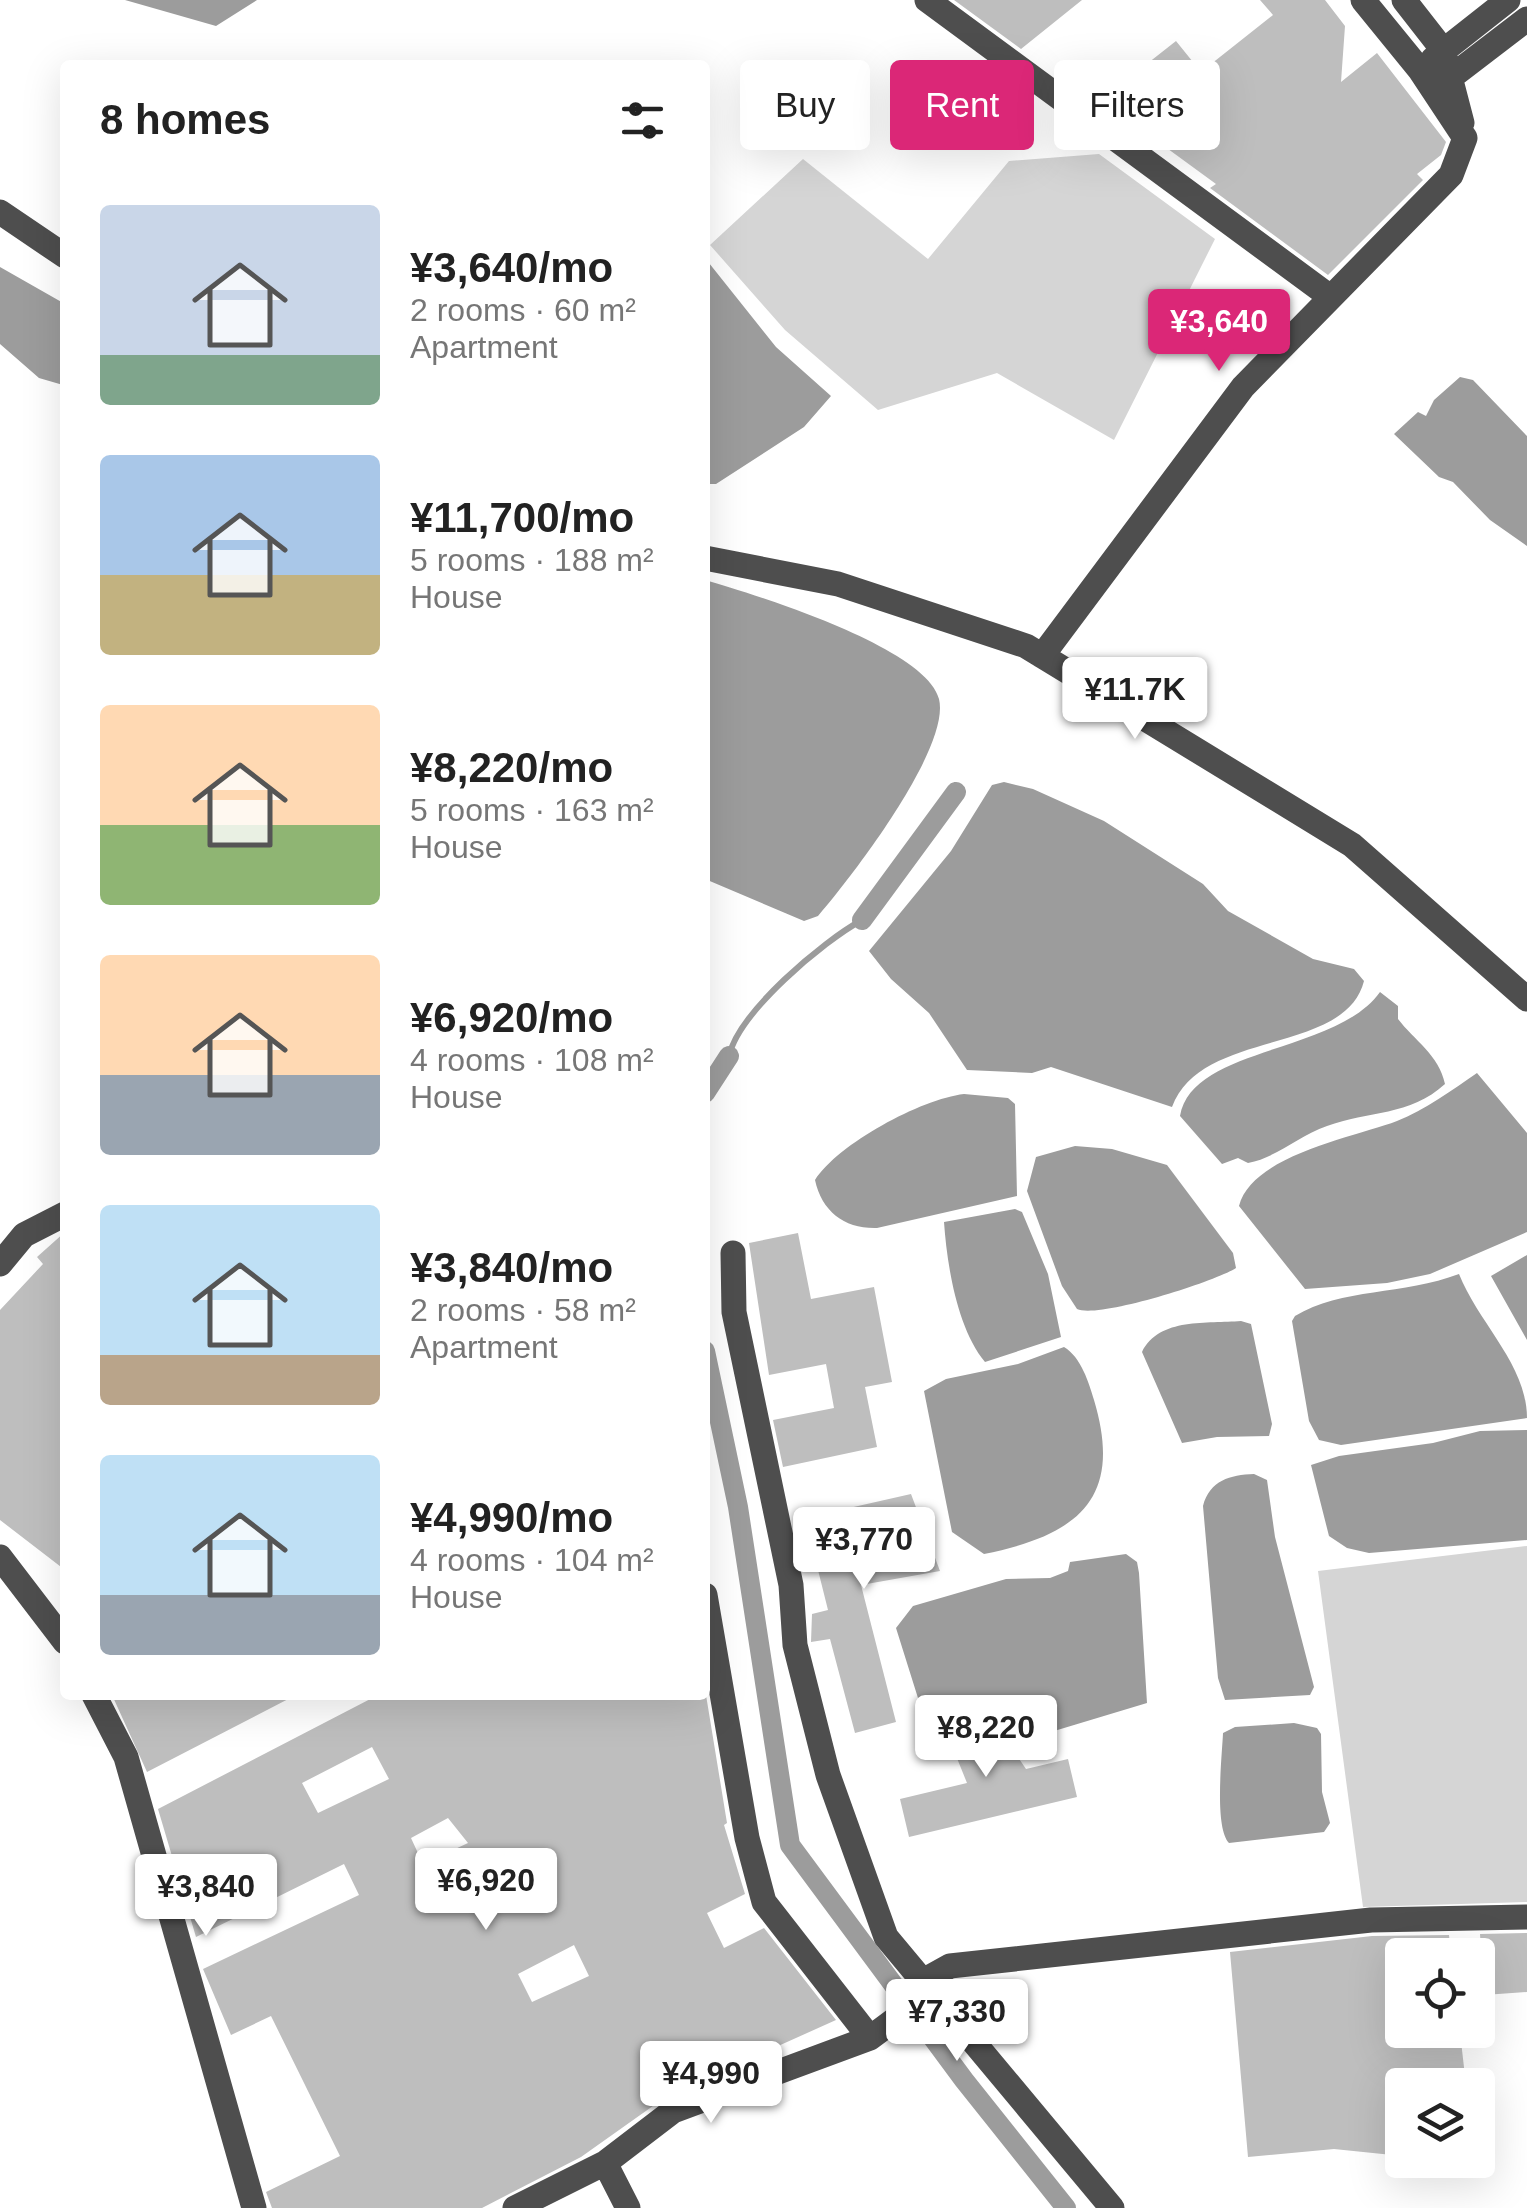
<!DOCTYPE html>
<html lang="en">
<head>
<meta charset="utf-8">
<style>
  body { margin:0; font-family:Helvetica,sans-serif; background:#f6f6f6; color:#222; height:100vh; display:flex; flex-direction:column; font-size:38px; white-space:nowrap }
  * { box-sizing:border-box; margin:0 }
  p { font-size:32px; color:#767676 }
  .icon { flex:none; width:55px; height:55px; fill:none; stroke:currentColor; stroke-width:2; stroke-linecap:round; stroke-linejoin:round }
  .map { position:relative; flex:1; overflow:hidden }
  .panel { position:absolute; left:60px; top:60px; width:650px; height:1640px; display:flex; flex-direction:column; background:#fff; border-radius:10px; box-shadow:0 10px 40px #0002 }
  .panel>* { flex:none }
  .guide { position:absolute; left:740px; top:60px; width:635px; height:90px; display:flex; gap:20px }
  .controls { position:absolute; left:1385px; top:1938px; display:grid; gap:20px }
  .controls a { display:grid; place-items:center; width:110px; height:110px; border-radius:10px; background:#fff; box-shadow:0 10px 40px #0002; font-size:50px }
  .price { position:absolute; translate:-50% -85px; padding:0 22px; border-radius:10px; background:#fff; color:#222; font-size:32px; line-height:65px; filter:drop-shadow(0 2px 5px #0008) }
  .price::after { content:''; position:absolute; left:50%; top:60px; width:30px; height:22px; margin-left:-15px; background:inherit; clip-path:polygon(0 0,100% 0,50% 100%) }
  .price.on { background:#db2777; color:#fff }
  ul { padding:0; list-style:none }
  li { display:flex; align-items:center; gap:30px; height:250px; padding:0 40px }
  li span { display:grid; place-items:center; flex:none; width:280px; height:200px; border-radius:10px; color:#555 }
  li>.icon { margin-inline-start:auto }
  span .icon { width:120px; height:120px; fill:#fffc; stroke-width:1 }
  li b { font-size:42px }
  h2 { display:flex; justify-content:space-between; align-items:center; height:120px; padding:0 40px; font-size:42px }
  .tag { padding:0 35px; border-radius:10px; background:#fff; box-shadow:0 10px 40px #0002; font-size:35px; line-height:90px }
  .tag.on { background:#db2777; color:#fff }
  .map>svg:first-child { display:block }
  .green { fill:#d5d5d5 }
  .water { fill:#9c9c9c }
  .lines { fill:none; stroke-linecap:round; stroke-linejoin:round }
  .stream { stroke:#9c9c9c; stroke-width:6 }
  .canal { stroke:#9c9c9c; stroke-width:20 }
  .building { fill:#bebebe; fill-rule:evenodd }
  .minor { stroke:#4e4e4e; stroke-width:25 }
</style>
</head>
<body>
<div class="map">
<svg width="1527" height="2208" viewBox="0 0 1527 2208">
  <rect width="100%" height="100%" fill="#fff"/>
  <!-- green -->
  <path class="green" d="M1099,154L1215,239L1114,440L997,373L878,410L785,330L710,245L803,159L928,259L1009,161Z
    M1527,1546V1902L1363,1907L1318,1571Z"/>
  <!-- water -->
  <path class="water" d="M125,0H257L216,26Z
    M705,258L776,347L831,396L804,427L716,484H705Z
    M0,267L65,304L63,385L39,378L0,344Z
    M1460,377L1473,380L1527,436V546L1490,520L1453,482L1439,477L1394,434L1418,412L1426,416L1434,400Z
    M705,580C753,594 926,647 939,699C951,748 851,878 818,916L804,921L705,879Z
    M1004,782L1033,789L1104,821L1203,884L1228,911L1313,959L1354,969L1364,981C1345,1056 1201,1028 1172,1107L1051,1067L1032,1073L967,1070L929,1013L891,979L869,951L951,851L992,785Z
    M1380,992L1398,1006V1019C1414,1040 1439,1055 1445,1084C1410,1116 1368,1111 1327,1126C1298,1136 1278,1157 1248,1163L1238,1158L1222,1164L1180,1116C1192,1046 1336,1054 1380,992Z
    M1477,1073L1527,1133V1232L1430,1274L1387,1283L1305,1289L1239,1206C1252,1155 1355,1137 1397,1121C1425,1110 1452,1090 1477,1073Z
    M964,1094L1008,1098L1015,1104L1017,1196L877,1228C845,1229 822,1212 815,1180C838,1144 921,1099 964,1094Z
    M1075,1146L1112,1149L1167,1165L1233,1253L1236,1268C1214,1282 1098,1319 1077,1309L1062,1286L1027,1191L1036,1157Z
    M1015,1209L1022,1212L1048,1274L1061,1337L985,1362C957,1328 947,1265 944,1222Z
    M1527,1255V1340L1491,1276Z
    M1459,1274C1479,1324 1527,1365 1527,1418L1341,1445L1319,1440L1309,1421L1292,1321L1295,1316C1341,1288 1404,1295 1459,1274Z
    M1241,1321L1251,1324L1272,1424L1269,1436L1217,1437L1182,1443L1142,1352C1159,1317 1208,1324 1241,1321Z
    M1064,1347C1081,1357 1089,1383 1094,1400C1124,1500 1077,1535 984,1554L952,1532L924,1391L946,1379L1018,1364Z
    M1527,1430V1540L1369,1553L1347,1548L1329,1536L1311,1465L1339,1456L1433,1443L1480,1431Z
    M1254,1474L1267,1480L1275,1537L1314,1687L1310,1695L1225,1700L1218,1678L1203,1506C1210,1480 1230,1475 1254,1474Z
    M1126,1554L1137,1562L1139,1573L1147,1703L1014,1743L998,1708C971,1696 950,1704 923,1714L896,1628L913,1606L1006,1579L1050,1578L1068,1571L1070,1562Z
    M1294,1723L1317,1728L1321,1734L1322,1792L1330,1823L1324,1832L1229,1843C1214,1827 1222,1757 1223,1733L1235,1727Z"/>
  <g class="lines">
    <!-- stream -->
    <path class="stream" d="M729,1056C739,1012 822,942 862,920"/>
    <!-- canal -->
    <path class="canal" d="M862,920L956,792
      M705,1093L729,1056
      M705,1351L738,1507L790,1845L964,2080L1066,2208"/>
  </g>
  <!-- building -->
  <path class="building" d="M954,0H1082L1021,49Z
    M1260,0H1325L1345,26L1341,82L1377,53L1446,142L1441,155L1417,174L1423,180L1328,275L1210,188L1216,184L1101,100L1176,41L1201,72L1273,15Z
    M65,1232V1570L0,1520V1310L43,1264L37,1257Z
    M798,1233L811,1299L874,1287L892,1382L865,1387L877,1447L783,1467L773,1420L834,1408L826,1364L769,1375L749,1243Z
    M911,1494L940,1571L861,1585L896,1722L855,1733L830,1639L811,1642L812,1614L828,1610L805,1518Z
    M112,1695H296L147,1772Z
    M378,1695H706L727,1823L724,1825L745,1894L707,1913L724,1948L764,1928L836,2020L667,2096L581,2157L482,2208H272L266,2192L340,2156L271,2016L231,2035L203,1969L359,1895L344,1864L196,1937L158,1809ZM372,1747L389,1779L318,1813L302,1783ZM448,1818L468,1843L423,1864L411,1838ZM574,1945L589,1976L532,2002L518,1974Z
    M982,1704L1026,1769L1068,1759L1077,1797L909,1837L900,1799L967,1783L942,1721Z
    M1527,1933V1992L1484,1995L1480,1934Z
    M1449,1935L1451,1955H1402V2030H1411L1412,2046L1461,2041L1466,2085H1402V2156L1334,2149L1248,2157L1230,1952L1372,1936Z"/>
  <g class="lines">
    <!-- minor -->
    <path class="minor" d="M927,0L1329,296
      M1363,0L1420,70L1465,138
      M1404,0L1443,50L1462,123
      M1433,59L1508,0
      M1442,84L1527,19
      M0,212L65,256
      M705,558L838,584L1026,646L1352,845L1527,999
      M1042,656L1243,387L1451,175L1465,138
      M733,1253L734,1312L791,1585L795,1645L828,1775L886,1937L1112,2208
      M0,1264L24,1235L65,1214
      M0,1557L65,1642
      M705,1595L747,1838L764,1902L870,2038
      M94,1695L126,1757L254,2208
      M923,1981L950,1966L1371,1920L1527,1917
      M605,2163L628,2208
      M515,2208L605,2163L673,2111L870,2038L932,1992"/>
  </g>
</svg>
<div class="controls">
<a><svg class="icon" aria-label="locate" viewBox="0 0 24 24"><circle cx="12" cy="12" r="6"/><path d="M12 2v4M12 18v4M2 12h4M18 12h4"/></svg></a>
<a><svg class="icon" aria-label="layers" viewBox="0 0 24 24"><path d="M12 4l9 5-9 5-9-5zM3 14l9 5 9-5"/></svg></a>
</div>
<b class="price on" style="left:1219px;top:374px">¥3,640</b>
<b class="price" style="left:1135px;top:742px">¥11.7K</b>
<b class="price" style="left:864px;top:1592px">¥3,770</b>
<b class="price" style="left:986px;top:1780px">¥8,220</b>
<b class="price" style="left:486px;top:1933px">¥6,920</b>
<b class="price" style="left:206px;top:1939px">¥3,840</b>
<b class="price" style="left:957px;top:2064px">¥7,330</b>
<b class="price" style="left:711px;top:2126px">¥4,990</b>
<div class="guide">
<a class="tag">Buy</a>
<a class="tag on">Rent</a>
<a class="tag">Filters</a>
</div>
<section class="panel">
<h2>8 homes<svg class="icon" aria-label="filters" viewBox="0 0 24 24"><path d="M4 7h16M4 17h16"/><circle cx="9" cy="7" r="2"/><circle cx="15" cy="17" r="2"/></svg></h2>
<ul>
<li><span style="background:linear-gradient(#c9d6e8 75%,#7fa58c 0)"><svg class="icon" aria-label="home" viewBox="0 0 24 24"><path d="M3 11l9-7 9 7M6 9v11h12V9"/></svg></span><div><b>¥3,640/mo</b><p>2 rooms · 60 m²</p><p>Apartment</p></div></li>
<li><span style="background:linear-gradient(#a9c7e8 60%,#c2b280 0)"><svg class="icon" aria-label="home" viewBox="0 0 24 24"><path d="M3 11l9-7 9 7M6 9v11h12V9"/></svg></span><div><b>¥11,700/mo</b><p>5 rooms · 188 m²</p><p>House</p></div></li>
<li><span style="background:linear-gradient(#ffd9b3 60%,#8fb573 0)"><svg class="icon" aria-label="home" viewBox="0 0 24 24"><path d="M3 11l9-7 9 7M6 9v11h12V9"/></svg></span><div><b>¥8,220/mo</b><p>5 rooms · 163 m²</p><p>House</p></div></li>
<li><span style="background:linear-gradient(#ffd9b3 60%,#9aa5b1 0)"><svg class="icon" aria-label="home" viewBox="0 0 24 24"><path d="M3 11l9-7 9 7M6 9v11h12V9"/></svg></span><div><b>¥6,920/mo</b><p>4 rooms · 108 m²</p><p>House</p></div></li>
<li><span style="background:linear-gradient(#bfe0f5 75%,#b9a48a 0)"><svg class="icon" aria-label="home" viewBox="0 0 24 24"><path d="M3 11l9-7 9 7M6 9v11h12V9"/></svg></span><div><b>¥3,840/mo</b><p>2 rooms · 58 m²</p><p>Apartment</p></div></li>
<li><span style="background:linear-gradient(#bfe0f5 70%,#9aa5b1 0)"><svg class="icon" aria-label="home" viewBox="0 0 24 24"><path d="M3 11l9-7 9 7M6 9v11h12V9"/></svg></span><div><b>¥4,990/mo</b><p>4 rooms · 104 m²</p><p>House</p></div></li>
</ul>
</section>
</div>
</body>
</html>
